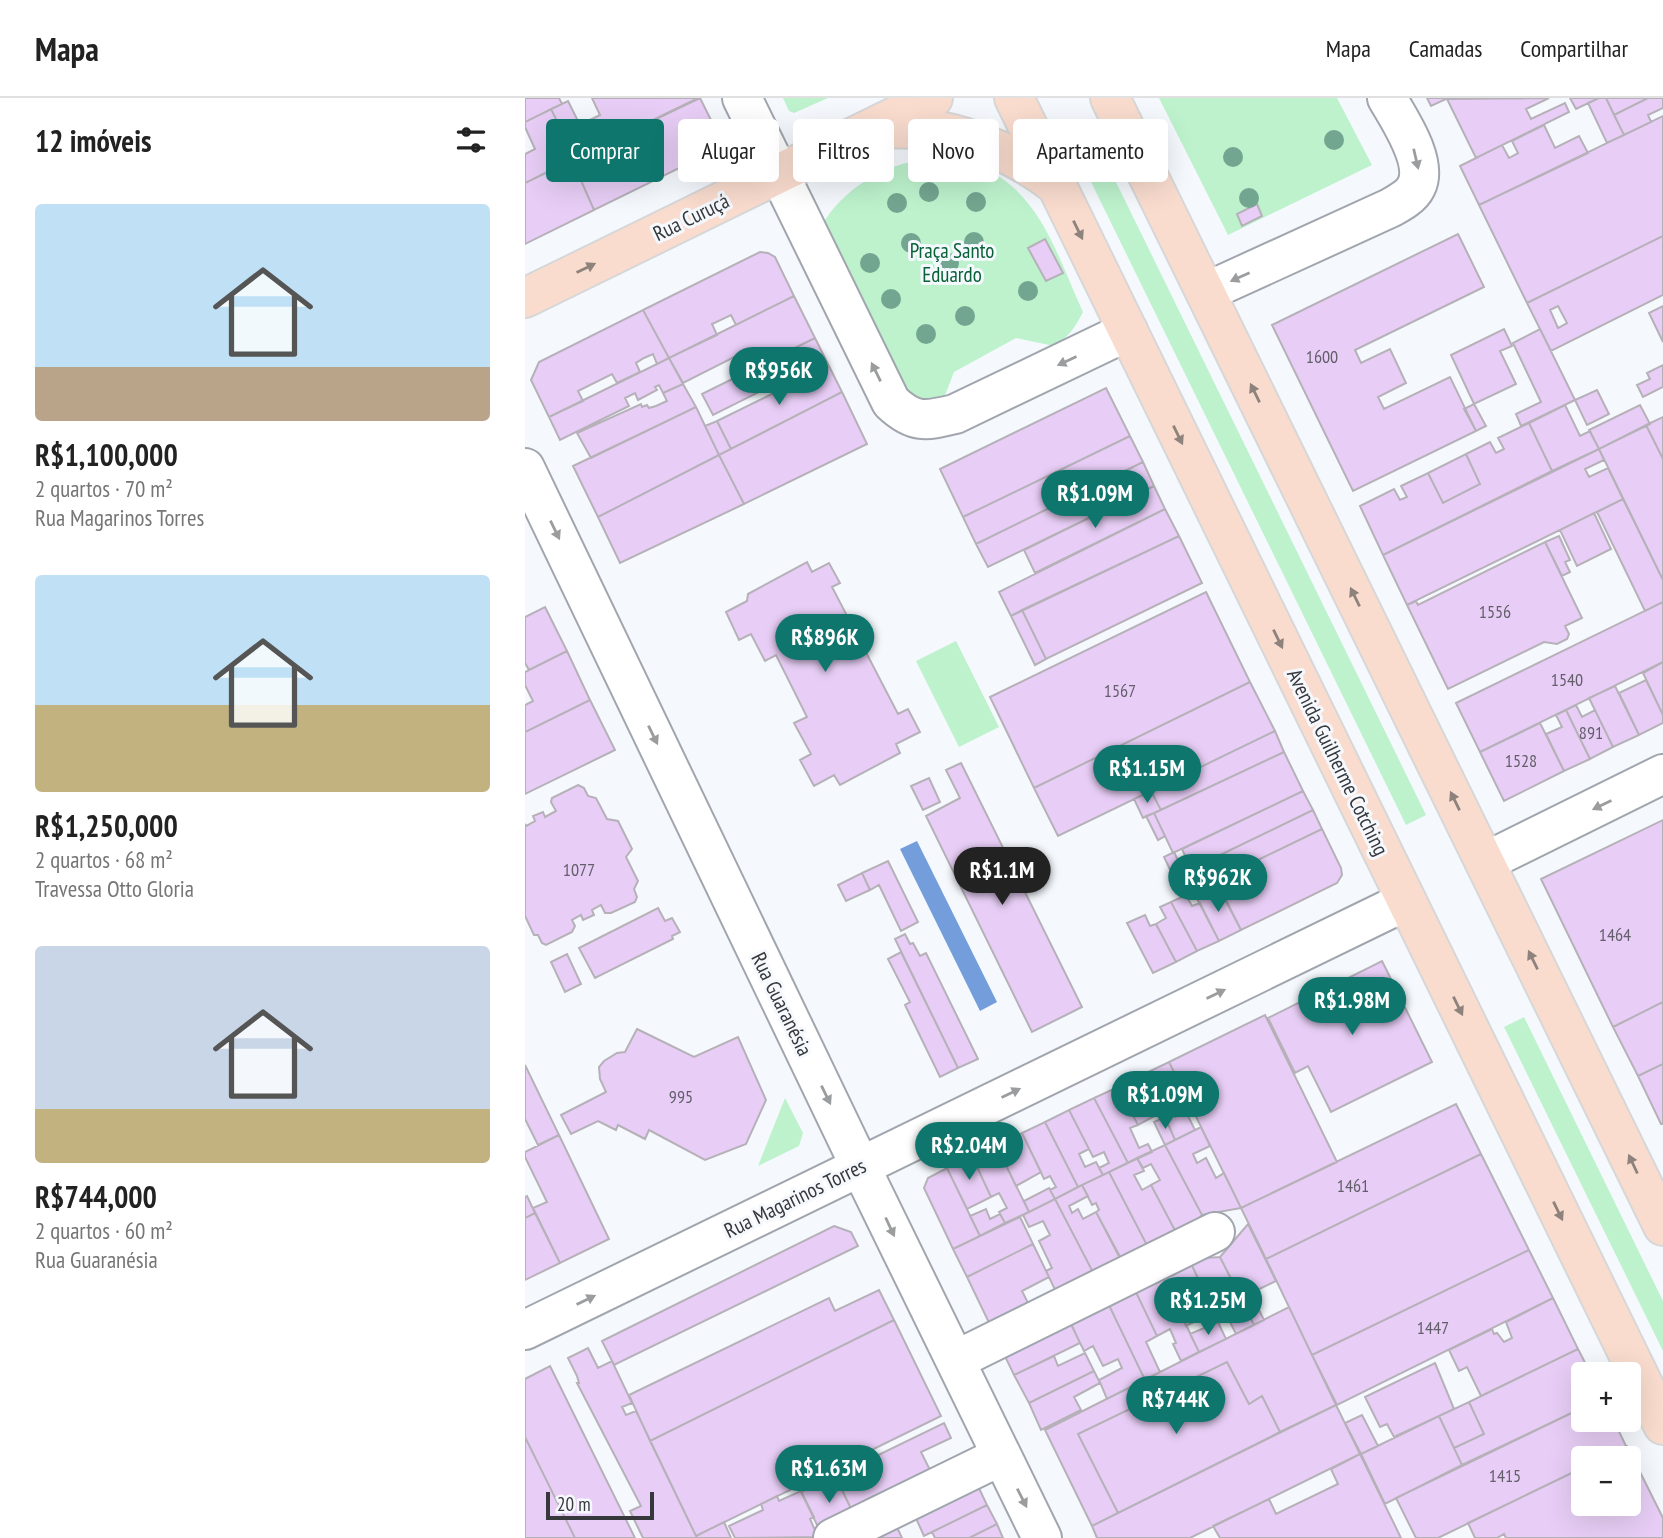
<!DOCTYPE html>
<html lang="pt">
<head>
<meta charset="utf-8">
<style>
  body { margin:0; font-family:"PT Sans Narrow",sans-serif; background:#f6f6f6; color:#222; height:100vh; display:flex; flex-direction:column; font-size:26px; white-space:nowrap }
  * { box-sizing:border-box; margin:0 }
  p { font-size:23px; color:#767676 }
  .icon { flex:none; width:38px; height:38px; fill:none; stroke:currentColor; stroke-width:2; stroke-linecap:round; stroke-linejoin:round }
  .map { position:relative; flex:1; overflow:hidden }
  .side { display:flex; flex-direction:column; background:#fff; width:525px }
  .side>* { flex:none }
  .top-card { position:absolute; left:21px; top:21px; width:665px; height:63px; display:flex; gap:14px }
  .fabs { position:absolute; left:1046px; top:1264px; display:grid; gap:14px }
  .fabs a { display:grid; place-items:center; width:70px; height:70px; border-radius:7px; background:#fff; box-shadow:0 7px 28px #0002; font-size:35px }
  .scale { position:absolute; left:21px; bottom:18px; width:108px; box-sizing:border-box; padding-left:7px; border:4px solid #36383b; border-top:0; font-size:19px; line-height:24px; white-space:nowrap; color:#36383b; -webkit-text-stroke:5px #f5f9fe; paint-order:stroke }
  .price { position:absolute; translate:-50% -60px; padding:0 16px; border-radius:24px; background:#0f766e; color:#fff; font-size:23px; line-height:46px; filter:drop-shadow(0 2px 4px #0008) }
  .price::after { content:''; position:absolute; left:50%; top:42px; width:21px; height:16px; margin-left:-10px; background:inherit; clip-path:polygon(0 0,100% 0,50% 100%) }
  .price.current { background:#222; color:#fff }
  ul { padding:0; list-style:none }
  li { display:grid; align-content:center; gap:14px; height:371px; padding:0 35px }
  li span { display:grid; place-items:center; height:217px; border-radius:7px; color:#555 }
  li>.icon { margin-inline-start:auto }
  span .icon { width:126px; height:126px; fill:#fffc; stroke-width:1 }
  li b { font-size:30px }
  h2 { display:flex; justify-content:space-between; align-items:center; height:84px; padding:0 35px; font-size:30px }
  .tag { padding:0 24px; border-radius:7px; background:#fff; box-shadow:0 7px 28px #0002; font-size:24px; line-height:63px }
  .tag.current { background:#0f766e; color:#fff }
  header { display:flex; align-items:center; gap:42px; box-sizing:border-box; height:98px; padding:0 35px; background:#fff; border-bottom:2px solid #e0e0e0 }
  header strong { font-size:33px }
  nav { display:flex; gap:38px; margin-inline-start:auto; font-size:24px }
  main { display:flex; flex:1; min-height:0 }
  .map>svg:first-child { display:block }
  .green { fill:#bdf2cd }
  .water { fill:#749edb }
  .building { fill:#e8cef6; stroke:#b6b1b9; stroke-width:2; fill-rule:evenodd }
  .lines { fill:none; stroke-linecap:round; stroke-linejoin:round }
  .minor-casing { stroke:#a1a6ae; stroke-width:42 }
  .major-casing { stroke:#d7d7d8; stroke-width:42 }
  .minor { stroke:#fff; stroke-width:38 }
  .major { stroke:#f9dcce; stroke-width:38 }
  .tree { fill:#73a690 }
  .oneway { fill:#9a9c9d }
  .oneway2 { fill:#8e827d }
  .labels { text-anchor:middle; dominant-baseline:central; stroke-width:6; stroke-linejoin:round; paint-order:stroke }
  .number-label { font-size:18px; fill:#625e6a }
  .street-label { font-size:21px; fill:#36383b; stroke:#f5f9fe }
  .park-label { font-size:21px; fill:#086236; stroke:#f5f9fe }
</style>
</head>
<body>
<header>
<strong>Mapa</strong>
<nav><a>Mapa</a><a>Camadas</a><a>Compartilhar</a></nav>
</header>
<main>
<section class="side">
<h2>12 imóveis<svg class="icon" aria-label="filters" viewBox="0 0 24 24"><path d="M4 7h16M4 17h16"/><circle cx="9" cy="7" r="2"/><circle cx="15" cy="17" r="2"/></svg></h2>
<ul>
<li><span style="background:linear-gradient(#bfe0f5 75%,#b9a48a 0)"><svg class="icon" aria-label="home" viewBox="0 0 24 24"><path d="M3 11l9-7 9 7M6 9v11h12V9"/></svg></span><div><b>R$1,100,000</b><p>2 quartos · 70 m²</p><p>Rua Magarinos Torres</p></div></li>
<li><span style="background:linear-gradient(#bfe0f5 60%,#c2b280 0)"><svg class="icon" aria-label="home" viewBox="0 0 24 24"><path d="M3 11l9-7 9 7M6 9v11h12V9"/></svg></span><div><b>R$1,250,000</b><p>2 quartos · 68 m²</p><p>Travessa Otto Gloria</p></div></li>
<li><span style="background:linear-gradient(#c9d6e8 75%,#c2b280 0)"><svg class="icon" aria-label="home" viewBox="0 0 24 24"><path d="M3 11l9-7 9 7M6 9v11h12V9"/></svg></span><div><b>R$744,000</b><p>2 quartos · 60 m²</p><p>Rua Guaranésia</p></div></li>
</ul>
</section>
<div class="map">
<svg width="1138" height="1440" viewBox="0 0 1138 1440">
  <rect width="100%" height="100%" fill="#f5f9fe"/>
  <!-- green -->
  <path class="green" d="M258,0H303L269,15L264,13Z
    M634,0H812L847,67L703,137Z
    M565,31L901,717L881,727L545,41Z
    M411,60C425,62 440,63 453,68C515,91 533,160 558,214C550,230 543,239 529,248L491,240L429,274L417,305L391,301L378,292L300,122C325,85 366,63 411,60Z
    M431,543L474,629L434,649L391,563Z
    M999,919L1138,1203V1253L979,929Z
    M260,1000L278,1035L274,1048L233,1068Z"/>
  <!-- water -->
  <path class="water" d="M392,743L472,904L455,913L375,751Z"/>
  <!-- building -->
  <path class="building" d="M0,0H34L37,6L0,24Z
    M67,0H173L50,60L26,11L43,3L55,27L75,17Z
    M175,0L199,48L130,82L108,32Z
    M902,0H923L906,8Z
    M1024,0L1001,11L1006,21L1040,5L1044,14L951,60L922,1Z
    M1045,0H1074L1051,11Z
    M1074,0H1081L1099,37L1082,45L1063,5Z
    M1081,0H1123L1089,17Z
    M1123,0H1138V10L1123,17L1126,24L1099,37L1089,17Z
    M26,11L50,60L0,85V56L10,51L0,29V24Z
    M1138,18V138L1002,205L954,107Z
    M1019,27L1030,50L1054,38L1063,55L954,107L935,68L977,47L984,60L993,55L987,43Z
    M108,32L130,82L69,112L47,62Z
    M47,62L69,112L0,146V85Z
    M732,106L737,118L717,128L712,116Z
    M933,136L959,189L830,252L836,265L865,251L881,285L853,299L859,311L925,279L951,333L828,393L747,227Z
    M1138,138V197L1026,253L1002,205ZM1033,208L1042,225L1033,230L1025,212Z
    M520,141L538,175L521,183L503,150Z
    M235,154L243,155L250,159L269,198L211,227L206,217L187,226L192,237L144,260L118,212Z
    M269,198L290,240L223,273L215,256L158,285L144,260Z
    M1138,208V244L1124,215Z
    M118,212L144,260L132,266L128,256L119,260L111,265L115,274L92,285L87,276L53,293L58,303L24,319L6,282L14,264Z
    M979,231L987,248L975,253L991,286L949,306L926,257Z
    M1015,231L1050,302L996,328L991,316L1016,304L988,245Z
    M290,240L304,268L252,294L248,287L188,317L177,296Z
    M144,260L158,286L138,295L134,287L130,289L132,292L113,302L110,295L100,300L104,308L35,342L24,319Z
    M1138,267V289L1118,299L1112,287L1125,281L1122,275Z
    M304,268L317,294L206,351L192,323Z
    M158,286L171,309L66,360L52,335L116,306L117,309L122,307L124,310L131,308L142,303L138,295Z
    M581,290L605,338L438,419L415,371Z
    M1072,292L1084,316L1062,327L1050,302Z
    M317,294L342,346L219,406L194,357Z
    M949,306L961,328L951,333L939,311Z
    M1040,307L1055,338L1065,333L1074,351L1027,373L1004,325Z
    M1115,307L1125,326L1074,351L1064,332Z
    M171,309L194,357L73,419L48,368Z
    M1138,319V361L1121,327Z
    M192,323L206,351L194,357L180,328Z
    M1004,325L1027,373L858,457L835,408L869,391L875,402L882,399L876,388L903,375L918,405L955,386L941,356L965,344L971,355L979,351L973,340Z
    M1121,327L1138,361V482L1074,351Z
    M605,338L618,364L451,446L438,419Z
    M1074,351L1079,362L1060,371L1064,379L1083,370L1098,401L882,507L858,457Z
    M941,356L955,386L918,405L903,375Z
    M194,357L219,406L95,465L73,419Z
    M618,364L629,388L463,469L451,446Z
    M629,388L640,411L510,475L499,452Z
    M1098,401L1138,482V504L1120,513L1072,414Z
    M640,411L654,438L486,518L474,494Z
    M1069,415L1086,451L1052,468L1035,432Z
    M654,438L677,485L521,561L497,512Z
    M1034,438L1045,462L1040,464L1045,474L1037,478L1020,444Z
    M1020,444L1057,520L1040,528L1044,536L1042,541L1032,546L1019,544L923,591L882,507L891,503L893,507Z
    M282,464L287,474L304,465L315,485L307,489L373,616L383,611L395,634L371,646L375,655L315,687L309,677L289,688L275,662L286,656L269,625L282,619L251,557L240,563L226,536L214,542L201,514L222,503L223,496Z
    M681,494L725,584L509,690L465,599Z
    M1138,504V564L955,654L931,605Z
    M20,509L42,553L4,572L0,565V519Z
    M497,512L521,561L510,567L486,518Z
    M42,553L65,602L0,634V607L8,603L0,587V574Z
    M1138,564V617L1118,575Z
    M1121,582L1138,617V625L1114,637L1094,595Z
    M725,584L750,633L533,738L509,690Z
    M1090,588L1114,637L1088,649L1064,600Z
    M65,602L90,652L0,696V634Z
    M1051,607L1057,619L1070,612L1088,649L1065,661L1041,612Z
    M1041,612L1065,661L1039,673L1021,636L1037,629L1031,617Z
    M1015,625L1039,673L979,703L955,654Z
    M750,633L759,654L636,712L626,693Z
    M759,654L778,693L648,755L629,715Z
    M436,665L557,909L507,934L401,718L435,700L421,672Z
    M404,680L415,704L398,712L386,688Z
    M53,687L59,690L63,698L71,700L82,721L93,723L107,751L101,759L113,783L109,791L112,799L110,804L86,815H80L76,807L67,812L69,817L58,822L56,817L47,822L50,828L47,834L21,847L17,845L13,837H9L0,818V726L1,728L10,723L8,718L18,714L20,719L31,713L26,704L27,700Z
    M626,693L636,712L618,720L609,701Z
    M778,693L788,712L666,771L657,751Z
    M788,712L797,731L700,778L691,759Z
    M629,715L640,738L633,742L621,718Z
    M1138,722V904L1088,929L1016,781Z
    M797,731L816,770L817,777L812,785L716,832L691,782Z
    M649,754L659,775L649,780L639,759Z
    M363,763L393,824L376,833L354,787L345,792L337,775Z
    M337,775L345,792L321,803L313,787Z
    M678,789L684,800L696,794L716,832L694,843L668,793Z
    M661,797L667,808L675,805L694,843L672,853L646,804Z
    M646,804L672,853L651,864L631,826L641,820L635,809Z
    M133,810L140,823L147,820L155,834L147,838L148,841L70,880L54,850Z
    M620,817L625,828L631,826L651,864L628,875L602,825Z
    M380,836L385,846L388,845L395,858L401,855L453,961L433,970L370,841Z
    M376,854L433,970L415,979L380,907L385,904L363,861Z
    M42,856L56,886L40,894L26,864Z
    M857,863L907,964L806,1014L783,968L770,975L743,920Z
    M1138,904V966L1113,978L1088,929Z
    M740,917L812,1064L716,1110L644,964Z
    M112,931L169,959L213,939L241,1002L221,1046L180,1062L124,1032L120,1041L93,1027L91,1032L73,1023L46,1036L36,1017L81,994L75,981L74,969L79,963L92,955L100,954Z
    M644,964L663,1003L637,1014L619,976Z
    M1138,966V1026H1136L1113,978Z
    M0,967L34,1037L13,1047L0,1021Z
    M619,976L637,1014L613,1027L593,989Z
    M593,989L613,1027L605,1030L614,1050L623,1046L627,1054L603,1065L569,1000Z
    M569,1000L603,1065L578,1077L574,1070L584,1065L579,1054L568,1059L544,1012Z
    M931,1006L956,1056L741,1161L716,1110Z
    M544,1012L564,1051L554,1056L560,1069L571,1064L578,1077L553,1089L520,1024Z
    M661,1014L670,1032L650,1042L640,1019L648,1015L650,1019Z
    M640,1019L650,1042L640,1047L629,1024Z
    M520,1024L553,1089L530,1101L525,1092L531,1089L525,1078L519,1081L497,1035Z
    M676,1029L685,1048L668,1056L672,1065L681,1060L691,1080L699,1075L716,1110L677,1117L640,1047Z
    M497,1035L516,1074L491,1088L471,1047Z
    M34,1037L84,1141L35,1165L8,1110L22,1104L0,1059V1054Z
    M471,1047L504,1114L480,1125L474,1114L482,1110L474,1095L466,1099L447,1058Z
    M640,1047L677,1117L654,1140L626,1087L635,1082L626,1066L618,1070L612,1060Z
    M956,1056L1004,1152L787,1257L741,1161Z
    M447,1058L466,1099L442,1111L422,1070Z
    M612,1060L619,1073L609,1077L617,1092L626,1087L654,1140L626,1155L584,1074Z
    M422,1070L455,1138L428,1151L399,1090L403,1080Z
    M584,1074L626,1155L600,1168L571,1114L574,1112L571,1105L567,1107L557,1087Z
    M557,1087L563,1098L544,1108L547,1115L553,1111L558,1121L571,1114L599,1168L572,1182L530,1101Z
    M524,1090L530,1101L504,1114L499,1103Z
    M2,1098L10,1115L0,1120V1099Z
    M530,1101L572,1182L534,1200L521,1173L527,1170L514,1143L525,1137L518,1123L504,1129L498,1117Z
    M461,1111L465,1121L475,1116L480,1125L455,1138L445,1118Z
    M10,1115L35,1165L0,1182V1120Z
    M495,1119L508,1146L442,1179L428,1151Z
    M723,1126L751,1183L716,1200L695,1159Z
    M309,1128L326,1134L333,1148L89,1267L77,1243Z
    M508,1146L524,1179L497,1193L507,1213L468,1233L442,1179Z
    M1004,1152L1028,1200L812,1307L787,1257Z
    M695,1159L729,1227L711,1236L698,1210L688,1214L664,1161Z
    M664,1161L689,1214L661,1228L636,1174Z
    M636,1174L674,1254L656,1263L648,1246L651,1245L645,1231L632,1238L608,1188Z
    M608,1188L632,1238L621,1244L635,1274L620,1282L581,1201Z
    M354,1192L369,1222L125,1343L104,1297L304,1200L310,1213Z
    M1028,1200L1053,1251L956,1298L942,1269L934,1273L924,1252L967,1231L969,1236L972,1235L979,1244L987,1240L981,1224Z
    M581,1201L620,1282L582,1301L574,1282L597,1270L593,1261L578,1268L568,1248L559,1253L543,1220Z
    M730,1204L739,1222L729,1227L720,1209Z
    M764,1209L811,1307L755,1334L737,1298L724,1306L702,1264L553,1336L593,1415L567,1428L520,1332Z
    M543,1219L555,1245L489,1277L477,1252Z
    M369,1222L416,1318L171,1438L125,1343Z
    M693,1224L701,1241L674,1254L665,1236Z
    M63,1250L73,1270L87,1263L107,1305L97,1309L101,1317L111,1313L172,1440H118L105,1413L116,1408L52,1285H54L52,1278L43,1260Z
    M1053,1251L1066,1276H1059V1309L937,1367L929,1350L959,1336L944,1304Z
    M560,1255L569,1273L504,1305L489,1277L529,1258L533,1268Z
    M702,1264L724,1306L737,1298L755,1334L593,1415L553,1336Z
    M910,1265L929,1311L869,1339L862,1326L855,1329L840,1299Z
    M25,1268L110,1440H50L0,1339V1281Z
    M569,1273L575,1285L549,1299L556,1312L516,1332L504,1305Z
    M944,1304L959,1336L929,1350L914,1318Z
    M811,1307L835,1356L665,1440H572L567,1428Z
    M1059,1309V1321H1088L1101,1348L1077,1360H1059V1369L913,1440H891L871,1400Z
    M837,1317L853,1348L836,1356L820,1325Z
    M914,1318L937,1367L860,1406L836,1356Z
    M419,1325L426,1340L396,1354L410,1382L331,1421L310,1378Z
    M0,1339L50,1440H0Z
    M1102,1348L1138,1420V1440H981L979,1436L972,1440H950L943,1425L1059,1369V1405H1104V1360H1078Z
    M835,1356L876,1440H695L688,1428L744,1401L751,1416L813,1386L806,1371Z
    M310,1377L331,1421L297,1437L276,1394Z
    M451,1384L462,1407L399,1438L390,1418Z
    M276,1393L289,1419L285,1421L293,1439L210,1440L204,1428L238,1412L236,1406L252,1398L254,1403Z
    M462,1407L472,1426L444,1440H410L407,1434Z
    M199,1424L206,1440H172L171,1438Z
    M472,1426L478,1440H444Z
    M371,1427L377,1440H338Z"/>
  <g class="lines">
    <defs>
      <path id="minor" d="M217,0L366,304C389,326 401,323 430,316L603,233
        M681,194L865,110C874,105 886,99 891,89C904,64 874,21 862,0
        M0,370L335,1068L517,1440
        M960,764L1138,676
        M0,1232L881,803
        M431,1262L690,1134
        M308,1440L476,1358"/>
      <path id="major" d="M489,0L1138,1327
        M585,0L1138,1128
        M353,30C371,31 390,30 408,32C451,39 497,60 531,87
        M0,200L408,0"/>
    </defs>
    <!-- minor casing -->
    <use href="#minor" class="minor-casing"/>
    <!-- major casing -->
    <use href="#major" class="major-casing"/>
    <!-- minor -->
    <use href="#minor" class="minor"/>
    <!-- major -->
    <use href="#major" class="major"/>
  </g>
  <!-- trees -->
  <g class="tree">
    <circle cx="809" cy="42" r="10"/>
    <circle cx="708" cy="59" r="10"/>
    <circle cx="404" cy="94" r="10"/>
    <circle cx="724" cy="100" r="10"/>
    <circle cx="451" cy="104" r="10"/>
    <circle cx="372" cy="105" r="10"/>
    <circle cx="449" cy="144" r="10"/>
    <circle cx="386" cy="145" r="10"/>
    <circle cx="345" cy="165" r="10"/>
    <circle cx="424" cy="165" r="10"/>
    <circle cx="503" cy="193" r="10"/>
    <circle cx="366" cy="201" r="10"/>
    <circle cx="440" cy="218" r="10"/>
    <circle cx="401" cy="236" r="10"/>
  </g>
  <!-- one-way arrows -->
  <defs><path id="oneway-solid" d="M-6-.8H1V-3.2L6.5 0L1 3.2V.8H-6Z" transform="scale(1.75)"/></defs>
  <g class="oneway">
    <use href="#oneway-solid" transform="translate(891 61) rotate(77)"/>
    <use href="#oneway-solid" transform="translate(715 179) rotate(156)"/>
    <use href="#oneway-solid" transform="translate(542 263) rotate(155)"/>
    <use href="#oneway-solid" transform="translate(351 274) rotate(-116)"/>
    <use href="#oneway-solid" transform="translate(30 432) rotate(64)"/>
    <use href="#oneway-solid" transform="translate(128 637) rotate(64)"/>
    <use href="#oneway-solid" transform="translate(1077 707) rotate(154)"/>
    <use href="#oneway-solid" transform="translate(691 896) rotate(-26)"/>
    <use href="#oneway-solid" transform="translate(486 995) rotate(-26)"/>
    <use href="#oneway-solid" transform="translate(301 997) rotate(64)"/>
    <use href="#oneway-solid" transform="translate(365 1129) rotate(65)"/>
    <use href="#oneway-solid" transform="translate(61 1202) rotate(-26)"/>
    <use href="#oneway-solid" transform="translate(497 1400) rotate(63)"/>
  </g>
  <g class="oneway2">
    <use href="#oneway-solid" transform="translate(553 132) rotate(64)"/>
    <use href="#oneway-solid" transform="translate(61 170) rotate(-26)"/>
    <use href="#oneway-solid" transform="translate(730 295) rotate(-116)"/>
    <use href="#oneway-solid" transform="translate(653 337) rotate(64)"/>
    <use href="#oneway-solid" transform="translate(830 499) rotate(-116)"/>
    <use href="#oneway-solid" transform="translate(753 541) rotate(64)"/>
    <use href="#oneway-solid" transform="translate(930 703) rotate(-116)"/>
    <use href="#oneway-solid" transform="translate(1008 862) rotate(-116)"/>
    <use href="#oneway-solid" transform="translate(933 908) rotate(64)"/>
    <use href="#oneway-solid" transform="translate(1108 1066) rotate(-115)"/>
    <use href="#oneway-solid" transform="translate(1033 1113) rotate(64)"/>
  </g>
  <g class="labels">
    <!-- number labels -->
    <g class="number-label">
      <text x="797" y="258">1600</text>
      <text x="970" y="513">1556</text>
      <text x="1042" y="581">1540</text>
      <text x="595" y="592">1567</text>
      <text x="1066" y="634">891</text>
      <text x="996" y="662">1528</text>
      <text x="54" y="771">1077</text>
      <text x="1090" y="836">1464</text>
      <text x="156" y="998">995</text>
      <text x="828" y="1087">1461</text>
      <text x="908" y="1229">1447</text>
      <text x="980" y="1377">1415</text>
    </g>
    <!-- street labels -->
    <g class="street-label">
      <text transform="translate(166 119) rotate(-26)">Rua Curuçá</text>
      <text transform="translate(813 664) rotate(64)">Avenida Guilherme Cotching</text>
      <text transform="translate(257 906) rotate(64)">Rua Guaranésia</text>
      <text transform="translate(270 1100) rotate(-26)">Rua Magarinos Torres</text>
    </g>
    <!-- park labels -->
    <g class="park-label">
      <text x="427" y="152">Praça Santo<tspan x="427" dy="24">Eduardo</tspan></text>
    </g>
  </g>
</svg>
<div class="fabs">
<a>+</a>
<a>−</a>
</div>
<div class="scale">20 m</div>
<b class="price" style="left:254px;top:309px">R$956K</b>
<b class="price" style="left:570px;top:432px">R$1.09M</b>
<b class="price" style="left:300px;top:576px">R$896K</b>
<b class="price" style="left:622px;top:707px">R$1.15M</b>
<b class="price current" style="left:477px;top:809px">R$1.1M</b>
<b class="price" style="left:693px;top:816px">R$962K</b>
<b class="price" style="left:827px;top:939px">R$1.98M</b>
<b class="price" style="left:640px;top:1033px">R$1.09M</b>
<b class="price" style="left:444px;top:1084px">R$2.04M</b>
<b class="price" style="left:683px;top:1239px">R$1.25M</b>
<b class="price" style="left:651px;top:1338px">R$744K</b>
<b class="price" style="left:304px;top:1407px">R$1.63M</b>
<div class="top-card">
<a class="tag current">Comprar</a>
<a class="tag">Alugar</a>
<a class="tag">Filtros</a>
<a class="tag">Novo</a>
<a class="tag">Apartamento</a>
</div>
</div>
</main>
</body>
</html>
